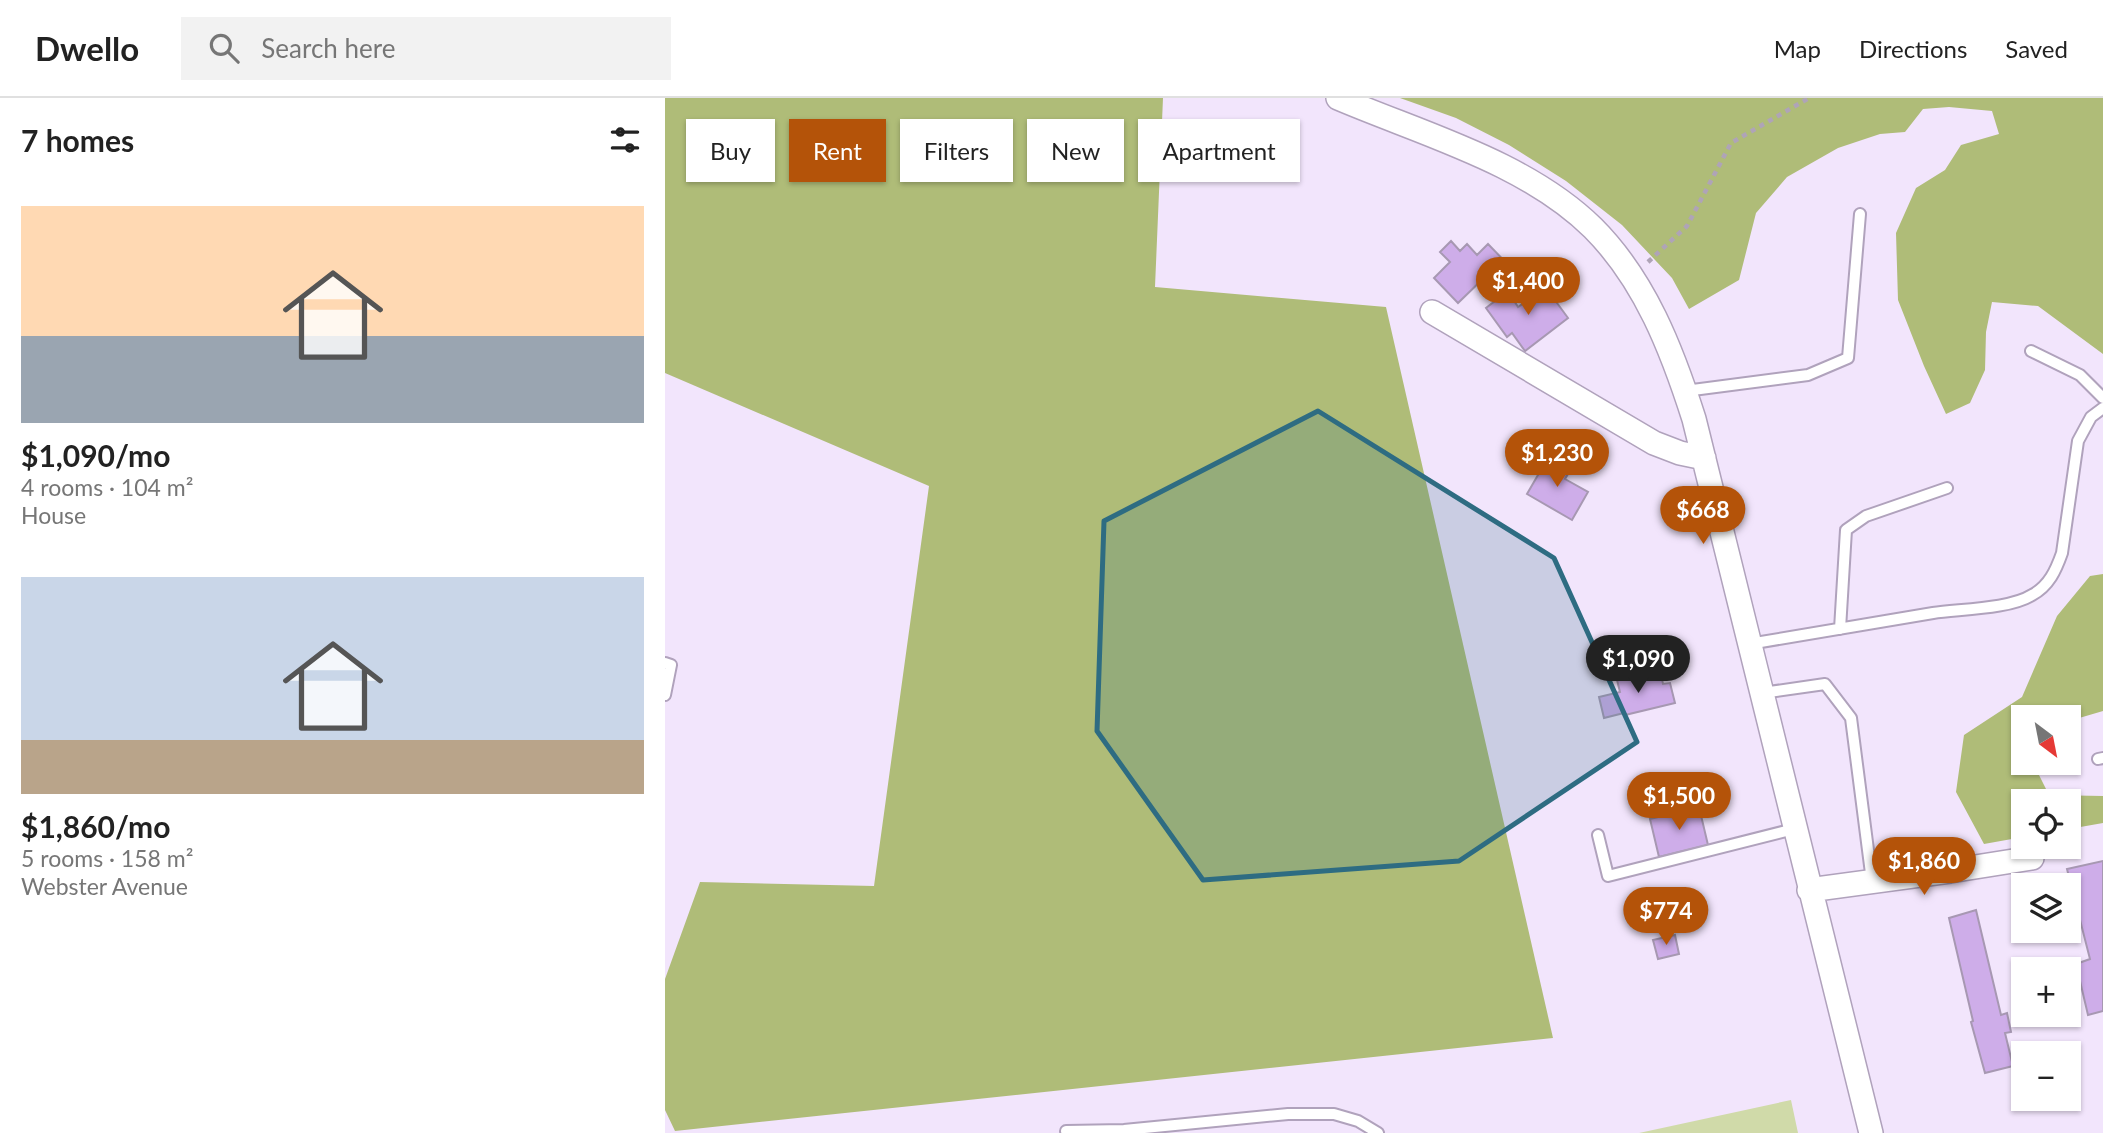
<!DOCTYPE html>
<html lang="en">
<head>
<meta charset="utf-8">
<style>
  body { margin:0; font-family:Lato,sans-serif; background:#f2f2f2; color:#222; height:100vh; display:flex; flex-direction:column; font-size:26px; white-space:nowrap }
  * { box-sizing:border-box; margin:0 }
  p { font-size:23px; color:#767676 }
  .icon { flex:none; width:38px; height:38px; fill:none; stroke:currentColor; stroke-width:2; stroke-linecap:round; stroke-linejoin:round }
  .map { position:relative; flex:1; overflow:hidden }
  .side { display:flex; flex-direction:column; background:#fff; width:665px }
  .side>* { flex:none }
  .banner { position:absolute; left:21px; top:21px; width:665px; height:63px; display:flex; gap:14px }
  .needle { width:46px; rotate:148deg }
  .controls { position:absolute; left:1346px; top:607px; display:grid; gap:14px }
  .controls a { display:grid; place-items:center; width:70px; height:70px; border-radius:0px; background:#fff; box-shadow:0 2px 5px #0004; font-size:35px }
  .price { position:absolute; translate:-50% -60px; padding:0 16px; border-radius:24px; background:#b45309; color:#fff; font-size:23px; line-height:46px; filter:drop-shadow(0 2px 4px #0008) }
  .price::after { content:''; position:absolute; left:50%; top:42px; width:21px; height:16px; margin-left:-10px; background:inherit; clip-path:polygon(0 0,100% 0,50% 100%) }
  .price.selected { background:#222; color:#fff }
  ul { padding:0; list-style:none }
  li { display:grid; align-content:center; gap:14px; height:371px; padding:0 21px }
  li span { display:grid; place-items:center; height:217px; border-radius:0px; color:#555 }
  li>.icon { margin-inline-start:auto }
  span .icon { width:126px; height:126px; fill:#fffc; stroke-width:1 }
  li b { font-size:30px }
  h2 { display:flex; justify-content:space-between; align-items:center; height:84px; padding:0 21px; font-size:30px }
  .chip { padding:0 24px; border-radius:0px; background:#fff; box-shadow:0 2px 5px #0004; font-size:24px; line-height:63px }
  .chip.selected { background:#b45309; color:#fff }
  header { display:flex; align-items:center; gap:42px; box-sizing:border-box; height:98px; padding:0 35px; background:#fff; border-bottom:2px solid #e0e0e0 }
  header strong { font-size:33px }
  nav { display:flex; gap:38px; margin-inline-start:auto; font-size:24px }
  .search { width:490px; height:63px; background:#f2f2f2; display:flex; align-items:center; gap:18px; box-sizing:border-box; padding:0 24px; border-radius:0px; color:#767676; font-size:26px }
  main { display:flex; flex:1; min-height:0 }
  .map>svg:first-child { display:block }
  .green { fill:#d0daa9 }
  .forest { fill:#afbc78 }
  .building { fill:#ceade9; stroke:#a798b2; stroke-width:2 }
  .lines { fill:none; stroke-linecap:round; stroke-linejoin:round }
  .service-casing { stroke:#b0a2bc; stroke-width:14 }
  .minor-casing { stroke:#b0a2bc; stroke-width:26 }
  .path { stroke:#afa4b7; stroke-width:4.5; stroke-dasharray:5 5; stroke-linecap:butt }
  .service { stroke:#fff; stroke-width:10 }
  .minor { stroke:#fff; stroke-width:23 }
  .marked { fill:#2e6c82; fill-opacity:0.2; stroke:#2e6c82; stroke-width:5; stroke-linejoin:round }
</style>
</head>
<body>
<header>
<strong>Dwello</strong>
<div class="search"><svg class="icon" aria-label="search" viewBox="0 0 24 24"><circle cx="10" cy="10" r="6"/><path d="M15 15l6 6"/></svg>Search here</div>
<nav><a>Map</a><a>Directions</a><a>Saved</a></nav>
</header>
<main>
<section class="side">
<h2>7 homes<svg class="icon" aria-label="filters" viewBox="0 0 24 24"><path d="M4 7h16M4 17h16"/><circle cx="9" cy="7" r="2"/><circle cx="15" cy="17" r="2"/></svg></h2>
<ul>
<li><span style="background:linear-gradient(#ffd9b3 60%,#9aa5b1 0)"><svg class="icon" aria-label="home" viewBox="0 0 24 24"><path d="M3 11l9-7 9 7M6 9v11h12V9"/></svg></span><div><b>$1,090/mo</b><p>4 rooms · 104 m²</p><p>House</p></div></li>
<li><span style="background:linear-gradient(#c9d6e8 75%,#b9a48a 0)"><svg class="icon" aria-label="home" viewBox="0 0 24 24"><path d="M3 11l9-7 9 7M6 9v11h12V9"/></svg></span><div><b>$1,860/mo</b><p>5 rooms · 158 m²</p><p>Webster Avenue</p></div></li>
</ul>
</section>
<div class="map">
<svg width="1438" height="1035" viewBox="0 0 1438 1035">
  <rect width="100%" height="100%" fill="#f2e5fc"/>
  <!-- green -->
  <path class="green" d="M1126,1002L1133,1035H974Z"/>
  <!-- forest -->
  <path class="forest" d="M0,0H498L490,189L721,209L888,940L10,1033L0,1012V881L35,784L209,788L264,388L0,275Z
    M735,0H1438V256L1373,208L1327,204L1321,234L1320,272L1305,305L1281,316L1259,268L1233,202L1231,135L1251,90L1280,72L1296,47L1334,36L1327,13L1284,9L1258,11L1240,34L1215,36L1173,50L1122,79L1091,115L1074,182L1024,211L1007,180L957,127L901,83L844,47L791,20Z
    M1438,476V613L1404,623V620H1358V665H1368L1384,697L1438,698V725L1404,731V704H1358V739L1319,746L1291,694L1299,637L1357,599L1392,518L1425,478Z"/>
  <!-- building -->
  <path class="building" d="M786,143L795,153L802,146L812,157L823,146L852,176L839,188L825,174L793,205L769,180L785,164L775,154Z
    M881,190L903,220L860,253L847,235L842,239L821,210L843,193L853,209Z
    M884,358L906,371L900,381L923,394L907,422L862,396Z
    M995,572L998,586L1005,585L1010,605L960,617L959,615L939,620L934,599L955,594L952,582Z
    M1034,709L1043,747L994,759L985,721Z
    M1438,763V913L1423,917L1411,866L1425,861L1402,771Z
    M1311,812L1336,917L1342,915L1346,934L1340,935L1348,968L1320,975L1306,924L1308,923L1284,820Z
    M1010,837L1014,856L993,861L988,842Z"/>
  <g class="lines">
    <defs>
      <path id="service" d="M1366,253L1415,277L1438,300
        M1020,293L1143,277L1183,260L1195,116
        M1175,531L1181,432L1201,418L1282,390
        M1084,546C1146,536 1207,525 1268,515C1295,511 1345,511 1367,497C1384,488 1391,472 1397,455L1413,343L1426,319L1438,310
        M0,565L6,567L0,597
        M1097,595L1160,586L1186,620L1207,783
        M1433,661L1438,660
        M933,737L943,778L1129,731
        M401,1033L459,1032L623,1016H669L693,1023L713,1035"/>
      <path id="minor" d="M673,0C757,36 861,64 928,130C980,182 1007,252 1029,321L1206,1035
        M767,214L989,345L1015,355L1039,360
        M1144,792L1285,773L1367,760"/>
    </defs>
    <!-- service casing -->
    <use href="#service" class="service-casing"/>
    <!-- minor casing -->
    <use href="#minor" class="minor-casing"/>
    <!-- path -->
    <path class="path" d="M983,164L1022,128L1066,45L1144,0"/>
    <!-- service -->
    <use href="#service" class="service"/>
    <!-- minor -->
    <use href="#minor" class="minor"/>
  </g>
  <!-- marked area -->
  <path class="marked" d="M653,313L889,460L972,644L794,763L538,782L432,633L439,423Z"/>
</svg>
<div class="controls">
<a><svg class="needle" viewBox="-14 -14 28 28"><path d="M0-13l5 13h-10z" fill="#e53935"/><path d="M0 13l5-13h-10z" fill="#767676"/></svg></a>
<a><svg class="icon" aria-label="locate" viewBox="0 0 24 24"><circle cx="12" cy="12" r="6"/><path d="M12 2v4M12 18v4M2 12h4M18 12h4"/></svg></a>
<a><svg class="icon" aria-label="layers" viewBox="0 0 24 24"><path d="M12 4l9 5-9 5-9-5zM3 14l9 5 9-5"/></svg></a>
<a>+</a>
<a>−</a>
</div>
<b class="price" style="left:863px;top:219px">$1,400</b>
<b class="price" style="left:892px;top:391px">$1,230</b>
<b class="price" style="left:1038px;top:448px">$668</b>
<b class="price selected" style="left:973px;top:597px">$1,090</b>
<b class="price" style="left:1014px;top:734px">$1,500</b>
<b class="price" style="left:1259px;top:799px">$1,860</b>
<b class="price" style="left:1001px;top:849px">$774</b>
<div class="banner">
<a class="chip">Buy</a>
<a class="chip selected">Rent</a>
<a class="chip">Filters</a>
<a class="chip">New</a>
<a class="chip">Apartment</a>
</div>
</div>
</main>
</body>
</html>
